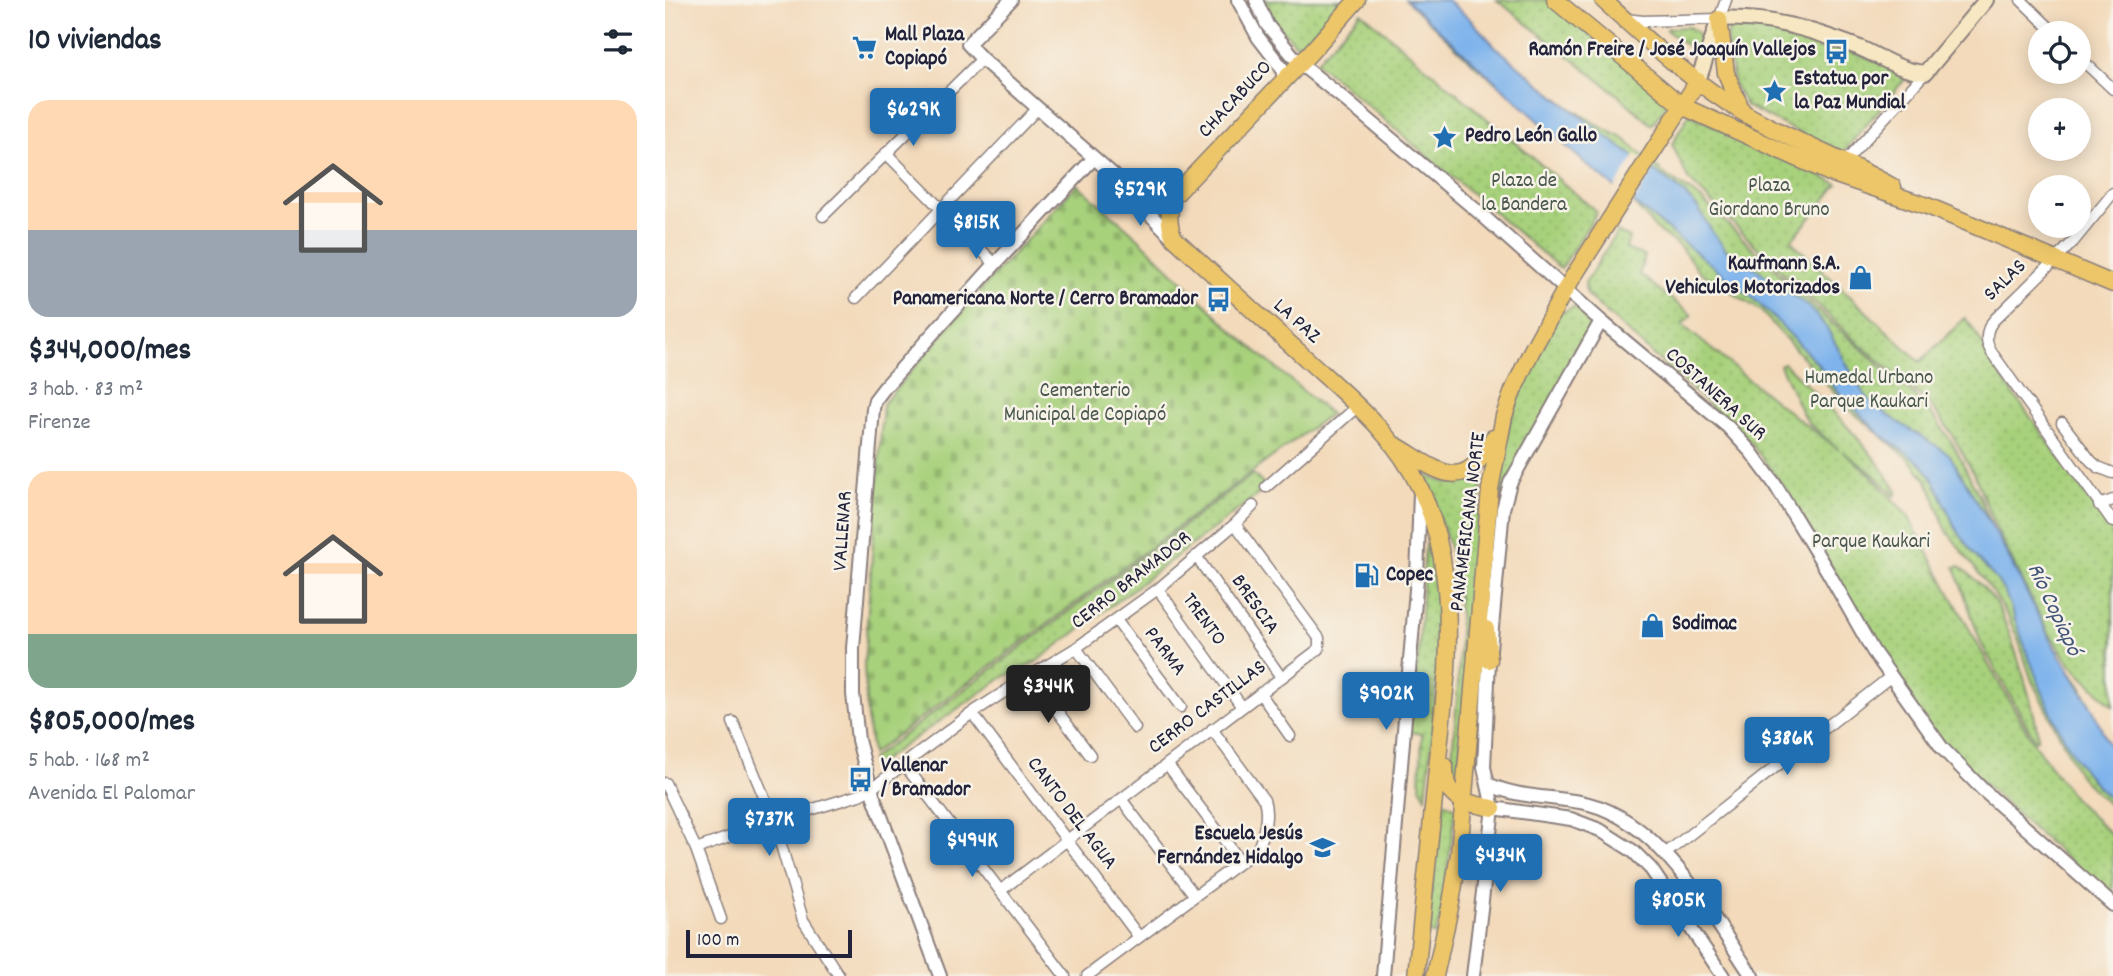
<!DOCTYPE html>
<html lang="es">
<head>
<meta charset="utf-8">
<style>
  body { margin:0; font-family:Dekko,sans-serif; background:#f6f6f7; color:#1f2937; height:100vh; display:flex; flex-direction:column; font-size:26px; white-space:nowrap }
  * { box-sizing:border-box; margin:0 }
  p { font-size:23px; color:#747a83 }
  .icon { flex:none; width:38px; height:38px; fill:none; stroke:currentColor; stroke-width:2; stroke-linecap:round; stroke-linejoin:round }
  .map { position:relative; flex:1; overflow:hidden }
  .side { display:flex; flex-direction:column; background:#fff; width:665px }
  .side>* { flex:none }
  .fabs { position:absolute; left:1363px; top:21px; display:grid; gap:14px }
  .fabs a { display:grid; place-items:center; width:63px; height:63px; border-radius:50%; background:#fff; box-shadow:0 4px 18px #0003; font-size:35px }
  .scale { position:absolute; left:21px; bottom:18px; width:166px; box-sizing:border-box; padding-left:7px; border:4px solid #22223b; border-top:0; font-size:19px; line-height:24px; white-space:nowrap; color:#22223b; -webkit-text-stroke:5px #f7f3e8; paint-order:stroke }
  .price { position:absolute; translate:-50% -60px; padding:0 16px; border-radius:7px; background:#1f6fb2; color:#fff; font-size:23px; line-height:46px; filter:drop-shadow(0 2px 4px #0008) }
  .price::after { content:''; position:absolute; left:50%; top:42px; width:21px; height:16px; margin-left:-10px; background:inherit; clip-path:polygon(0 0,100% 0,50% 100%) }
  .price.on { background:#222; color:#fff }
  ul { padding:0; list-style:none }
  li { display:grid; align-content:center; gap:14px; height:371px; padding:0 28px }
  li span { display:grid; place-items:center; height:217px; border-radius:21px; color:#555 }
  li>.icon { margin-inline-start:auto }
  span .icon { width:126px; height:126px; fill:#fffc; stroke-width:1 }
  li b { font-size:30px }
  h2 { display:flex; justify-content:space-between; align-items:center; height:84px; padding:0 28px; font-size:30px }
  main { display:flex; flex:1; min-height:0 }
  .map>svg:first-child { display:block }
  .green { fill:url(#green-dots); stroke:#657a5c; stroke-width:2 }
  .cemetery { fill:url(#cemetery-stones); stroke:#657a5c; stroke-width:2 }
  .water { fill:#7eb3ec; stroke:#506a94; stroke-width:2 }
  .pier { fill:#f3dabb }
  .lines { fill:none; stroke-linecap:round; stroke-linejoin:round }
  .minor-casing { stroke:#8a7e7b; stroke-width:13 }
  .tertiary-casing { stroke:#8a7e7b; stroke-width:16 }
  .secondary-casing { stroke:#8a7e7b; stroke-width:18 }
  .trunk-casing { stroke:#8a7e7b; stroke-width:19 }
  .minor { stroke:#fff; stroke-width:10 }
  .tertiary { stroke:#fff; stroke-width:12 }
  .secondary { stroke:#f7e8c3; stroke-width:14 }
  .trunk { stroke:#ecc669; stroke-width:16 }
  .labels { text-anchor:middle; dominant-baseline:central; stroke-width:5; stroke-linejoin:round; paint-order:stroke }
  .poi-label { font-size:21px; font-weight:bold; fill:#22223b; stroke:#f7f3e8; text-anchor:start }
  .street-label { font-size:21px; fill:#22223b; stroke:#f7f3e8 }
  .park-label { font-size:21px; fill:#4a574e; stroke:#f7f3e8 }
  .water-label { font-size:23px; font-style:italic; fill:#425579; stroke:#f7f3e8 }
</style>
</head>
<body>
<main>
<section class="side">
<h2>10 viviendas<svg class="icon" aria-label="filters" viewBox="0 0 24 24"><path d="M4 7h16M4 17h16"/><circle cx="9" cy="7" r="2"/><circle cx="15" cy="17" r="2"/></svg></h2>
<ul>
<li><span style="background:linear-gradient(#ffd9b3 60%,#9aa5b1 0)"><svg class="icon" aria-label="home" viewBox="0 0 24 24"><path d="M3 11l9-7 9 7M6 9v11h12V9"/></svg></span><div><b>$344,000/mes</b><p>3 hab. · 83 m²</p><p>Firenze</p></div></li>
<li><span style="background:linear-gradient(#ffd9b3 75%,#7fa58c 0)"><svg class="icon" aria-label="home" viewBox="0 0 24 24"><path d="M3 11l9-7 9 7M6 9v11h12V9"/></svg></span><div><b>$805,000/mes</b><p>5 hab. · 168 m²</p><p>Avenida El Palomar</p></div></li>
</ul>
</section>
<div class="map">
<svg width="1448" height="976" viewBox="0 0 1448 976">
  <defs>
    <pattern id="green-dots" width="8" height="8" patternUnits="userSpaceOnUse" patternTransform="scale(1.75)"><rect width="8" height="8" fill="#a8d17c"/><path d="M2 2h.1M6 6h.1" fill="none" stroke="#90b36c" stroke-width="1.8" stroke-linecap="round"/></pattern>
    <pattern id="cemetery-stones" width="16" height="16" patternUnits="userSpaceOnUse" patternTransform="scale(1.75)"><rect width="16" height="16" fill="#a8d17c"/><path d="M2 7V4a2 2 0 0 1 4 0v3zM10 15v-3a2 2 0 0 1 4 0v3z" fill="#90b36c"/></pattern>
  </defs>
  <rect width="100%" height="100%" fill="#f7f3e8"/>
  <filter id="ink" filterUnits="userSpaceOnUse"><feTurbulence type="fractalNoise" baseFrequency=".0143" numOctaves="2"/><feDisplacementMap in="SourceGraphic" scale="14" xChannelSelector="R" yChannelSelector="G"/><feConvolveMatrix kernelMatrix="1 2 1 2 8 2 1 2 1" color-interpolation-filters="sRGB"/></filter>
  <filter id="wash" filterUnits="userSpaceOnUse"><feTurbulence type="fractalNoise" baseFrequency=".00686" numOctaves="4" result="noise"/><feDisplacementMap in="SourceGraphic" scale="28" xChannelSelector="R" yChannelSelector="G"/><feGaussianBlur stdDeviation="1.57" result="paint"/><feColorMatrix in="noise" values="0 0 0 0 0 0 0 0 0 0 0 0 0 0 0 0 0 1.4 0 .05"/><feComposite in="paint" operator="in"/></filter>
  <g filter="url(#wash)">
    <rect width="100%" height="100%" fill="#f3dabb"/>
    <!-- green -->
    <path class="green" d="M600,0H675L640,43L631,45L610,22Z
      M741,0H776L810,33L904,107L938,128L958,138L1000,175L1034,197L1156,313L1251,397L1270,418L1288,444L1314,495L1333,541L1392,654L1416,686L1429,714L1448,760V809L1416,778L1367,681L1352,636L1341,613L1328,592L1281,530L1267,491L1260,478L1245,460L1184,409L1096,311L1035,272L1015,247L991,229L950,182L811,66Z
      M832,0H883L1004,101L987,125L953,95Z
      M696,12L932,212L896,269L651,62Z
      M1092,24L1134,32L1243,73L1239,80L1177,154L1081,106L1069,85L1062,42L1064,27Z
      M1023,27C1033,31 1039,39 1034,50L1029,51L1001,30L1002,28Z
      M1024,114L1173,184L1126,241L1255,362L1300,318C1314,334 1321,353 1332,371L1448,531V706L1404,663L1382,630L1330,526L1310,476L1287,434L1265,404L1192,342L1107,262L1023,179L1007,144Z
      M952,232L964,238L961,249L980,256L974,274L1027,315L1017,325L1115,405L1174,450L1144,423L1137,413L1115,365L1119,363C1159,402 1203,443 1232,491L1230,496L1206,472L1177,451L1204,473L1243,516L1325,667L1370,745L1412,802L1448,836V899L1367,828L1280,746L1245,704L1123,492L1084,441L925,298L921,292L920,283Z
      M908,307C918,309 926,317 925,328L833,505L835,463L847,413L861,378L895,313Z
      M821,462L817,485L793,774L789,770L787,758C793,684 804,603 779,530C771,509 759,488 750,467C780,489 794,487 821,462Z
      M588,474L602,488L371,662L340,676L209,766L206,759Z
      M765,544C775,574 774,609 773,640C772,693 767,745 761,797L755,787L757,734L744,732L754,649L760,545Z
      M1294,566C1305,574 1318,586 1326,596C1342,615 1371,712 1373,738L1370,740L1316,643L1290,567Z
      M779,802L791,808L776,915L770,935L764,932L763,915Z"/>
    <!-- cemetery -->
    <path class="cemetery" d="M412,184L472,237L570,333L665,414L207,754L202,718L199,665L218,404L318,287Z"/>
    <!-- water -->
    <path class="water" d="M741,0H782L805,19L831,47L892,98L954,146L1018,192L1033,208L1048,233L1062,251L1086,265L1144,307L1162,328L1193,385L1206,402L1227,418L1284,454L1333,537L1389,646L1428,710L1448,754V801C1393,757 1366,660 1341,595L1332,580L1310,556L1290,527L1271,484L1257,464L1214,433L1172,391L1153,364L1115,324L1090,300L921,164Z"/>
    <!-- pier -->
    <path class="pier" d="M971,154L990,168L966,206L948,191Z"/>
  </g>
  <g filter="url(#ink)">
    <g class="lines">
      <defs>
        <path id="minor" d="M1356,0L1390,33
          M960,19L978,21L1054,19L1061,0
          M1414,57L1448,89
          M221,153L330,264
          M1179,163L1260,73
          M1448,193L1408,242L1329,320C1320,330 1320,342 1327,353L1448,522
          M158,216L317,59
          M191,298L373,108
          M1397,423L1426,461L1433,467L1448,473
          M601,487L693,406
          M1434,505L1448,500
          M531,556L616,677
          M493,589L577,707
          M451,620L516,707
          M411,648L470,728
          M366,676L425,755
          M595,693L625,736
          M307,713L474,937
          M68,722L109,821L138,920L174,976
          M239,764L400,976
          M502,764L576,862
          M0,783L31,849L56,919
          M456,799L530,896
          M31,849L109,821L194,795L206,789L307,713L347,687L411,648L493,589L570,524L588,506
          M1000,854L1225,677
          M335,891L654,649V638L570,524
          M422,976L593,849C599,835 604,814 599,800L547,729"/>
        <path id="tertiary" d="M346,0L303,44L317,59L469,193L481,210L507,237
          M573,0L593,37L617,68L619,81
          M591,0L602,25L634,63L673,94L817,215L936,321L1063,427L1086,452L1109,483L1163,572L1208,651L1277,748L1318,790L1448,905
          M469,194L483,198L508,197
          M823,784C854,799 891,796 924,804C998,823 1047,917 1087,976
          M828,808L906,819L935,830L968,851L986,869L1058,976
          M275,976L206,789L193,740L188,694V648L208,409L210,400L220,387L330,264L428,159
          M718,976L752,578L755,493
          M808,976L828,808L819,767L824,660L838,509L845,483L936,321"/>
        <path id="secondary" d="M1033,81L1054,19C1105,16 1147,30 1195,48C1216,57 1235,71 1260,73L1321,0"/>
        <path id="trunk" d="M692,0L645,53L508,197C503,212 503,224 509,238C551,277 593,315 635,353C679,394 729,432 755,488C782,545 785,608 782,670L751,976
          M890,0L1017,106L1165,173L1265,207L1448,284
          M938,0C982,40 1028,83 1079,113C1127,141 1180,160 1228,187
          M1054,19L1061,73L1077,111
          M732,446C774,471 799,497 828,438
          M821,629L824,660
          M780,766C779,802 799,802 828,808
          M770,976L786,903L794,854L825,489L839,416L848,391L866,352L901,288L1033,81"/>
      </defs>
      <!-- minor casing -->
      <use href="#minor" class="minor-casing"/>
      <!-- tertiary casing -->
      <use href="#tertiary" class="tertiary-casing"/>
      <!-- secondary casing -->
      <use href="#secondary" class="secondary-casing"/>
      <!-- trunk casing -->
      <use href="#trunk" class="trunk-casing"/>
      <!-- minor -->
      <use href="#minor" class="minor"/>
      <!-- tertiary -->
      <use href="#tertiary" class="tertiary"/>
      <!-- secondary -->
      <use href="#secondary" class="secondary"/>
      <!-- trunk -->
      <use href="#trunk" class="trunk"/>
    </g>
  </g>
  <!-- icons -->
  <defs>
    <symbol id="supermarket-bare" viewBox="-9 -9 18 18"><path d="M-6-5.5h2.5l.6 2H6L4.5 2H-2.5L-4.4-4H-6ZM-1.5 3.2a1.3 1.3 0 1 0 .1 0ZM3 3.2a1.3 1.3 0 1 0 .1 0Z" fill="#1f6fb2" stroke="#f7f3e8" stroke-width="2.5" paint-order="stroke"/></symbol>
    <symbol id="bus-bare" viewBox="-9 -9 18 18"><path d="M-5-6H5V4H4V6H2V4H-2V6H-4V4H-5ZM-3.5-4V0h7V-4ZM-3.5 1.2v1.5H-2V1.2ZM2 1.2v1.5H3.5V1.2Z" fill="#1f6fb2" stroke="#f7f3e8" stroke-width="2.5" paint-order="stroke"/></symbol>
    <symbol id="sight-bare" viewBox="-9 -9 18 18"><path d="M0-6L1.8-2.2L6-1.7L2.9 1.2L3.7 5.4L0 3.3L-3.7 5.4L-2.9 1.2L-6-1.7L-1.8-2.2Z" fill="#1f6fb2" stroke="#f7f3e8" stroke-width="2.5" paint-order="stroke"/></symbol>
    <symbol id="shop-bare" viewBox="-9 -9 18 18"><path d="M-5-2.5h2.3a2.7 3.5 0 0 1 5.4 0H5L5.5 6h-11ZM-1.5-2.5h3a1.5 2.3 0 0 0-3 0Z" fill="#1f6fb2" stroke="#f7f3e8" stroke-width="2.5" paint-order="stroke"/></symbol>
    <symbol id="fuel-bare" viewBox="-9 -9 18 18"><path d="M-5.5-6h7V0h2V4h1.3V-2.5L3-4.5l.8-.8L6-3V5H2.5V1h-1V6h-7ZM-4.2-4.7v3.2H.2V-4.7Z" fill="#1f6fb2" stroke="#f7f3e8" stroke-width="2.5" paint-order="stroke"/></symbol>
    <symbol id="school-bare" viewBox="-9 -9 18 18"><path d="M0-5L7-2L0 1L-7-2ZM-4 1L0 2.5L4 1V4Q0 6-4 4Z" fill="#1f6fb2" stroke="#f7f3e8" stroke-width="2.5" paint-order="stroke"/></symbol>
  </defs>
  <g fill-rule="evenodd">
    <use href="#supermarket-bare" x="182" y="30" width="35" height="35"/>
    <use href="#bus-bare" x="1154" y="34" width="35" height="35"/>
    <use href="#sight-bare" x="1092" y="74" width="35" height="35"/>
    <use href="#sight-bare" x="762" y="120" width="35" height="35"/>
    <use href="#shop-bare" x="1178" y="260" width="35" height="35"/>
    <use href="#bus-bare" x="536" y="282" width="35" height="35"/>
    <use href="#fuel-bare" x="684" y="558" width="35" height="35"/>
    <use href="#shop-bare" x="970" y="608" width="35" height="35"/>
    <use href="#bus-bare" x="178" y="762" width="35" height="35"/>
    <use href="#school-bare" x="640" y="830" width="35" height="35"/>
  </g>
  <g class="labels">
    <!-- poi labels -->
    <g class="poi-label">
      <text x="220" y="36">Mall Plaza<tspan x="220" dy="24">Copiapó</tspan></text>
      <text x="1151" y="51" text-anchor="end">Ramón Freire / José Joaquín Vallejos</text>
      <text x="1129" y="80">Estatua por<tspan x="1129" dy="24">la Paz Mundial</tspan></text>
      <text x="800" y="137">Pedro León Gallo</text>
      <text x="1175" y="265" text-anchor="end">Kaufmann S.A.<tspan x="1175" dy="24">Vehiculos Motorizados</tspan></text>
      <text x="533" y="300" text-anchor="end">Panamericana Norte / Cerro Bramador</text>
      <text x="721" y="576">Copec</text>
      <text x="1007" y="625">Sodimac</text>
      <text x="216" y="767">Vallenar<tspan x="216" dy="24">/ Bramador</tspan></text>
      <text x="638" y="835" text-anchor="end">Escuela Jesús<tspan x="638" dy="24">Fernández Hidalgo</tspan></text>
    </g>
    <!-- street labels -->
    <g class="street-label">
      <text transform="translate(571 100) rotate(-47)">CHACABUCO</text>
      <text transform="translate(1341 281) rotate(-44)">SALAS</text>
      <text transform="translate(631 322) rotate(42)">LA PAZ</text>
      <text transform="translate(1050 395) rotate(42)">COSTANERA SUR</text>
      <text transform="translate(804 522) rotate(-83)">PANAMERICANA NORTE</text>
      <text transform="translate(179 531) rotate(-86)">VALLENAR</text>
      <text transform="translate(467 581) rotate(-38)">CERRO BRAMADOR</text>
      <text transform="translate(589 605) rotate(55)">BRESCIA</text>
      <text transform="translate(538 620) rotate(54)">TRENTO</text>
      <text transform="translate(499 652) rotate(53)">PARMA</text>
      <text transform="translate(543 708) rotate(-37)">CERRO CASTILLAS</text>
      <text transform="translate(406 814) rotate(53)">CANTO DEL AGUA</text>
    </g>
    <!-- park labels -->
    <g class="park-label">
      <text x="859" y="182">Plaza de<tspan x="859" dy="24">la Bandera</tspan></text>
      <text x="1104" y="187">Plaza<tspan x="1104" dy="24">Giordano Bruno</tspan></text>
      <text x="1204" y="379">Humedal Urbano<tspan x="1204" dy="24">Parque Kaukari</tspan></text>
      <text x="420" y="392">Cementerio<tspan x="420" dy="24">Municipal de Copiapó</tspan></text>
      <text x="1206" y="543">Parque Kaukari</text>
    </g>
    <!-- water labels -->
    <g class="water-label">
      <text transform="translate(1388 610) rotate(65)">Río Copiapó</text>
    </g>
  </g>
</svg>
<div class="fabs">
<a><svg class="icon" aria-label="locate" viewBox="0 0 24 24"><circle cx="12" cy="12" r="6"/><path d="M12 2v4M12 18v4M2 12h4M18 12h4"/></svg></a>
<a>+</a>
<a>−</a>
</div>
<div class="scale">100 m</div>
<b class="price" style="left:248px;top:148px">$629K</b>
<b class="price" style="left:475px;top:228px">$529K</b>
<b class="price" style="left:311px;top:261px">$815K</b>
<b class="price on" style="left:383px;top:725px">$344K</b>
<b class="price" style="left:721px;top:732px">$902K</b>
<b class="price" style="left:1122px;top:777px">$386K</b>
<b class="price" style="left:104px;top:858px">$737K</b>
<b class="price" style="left:307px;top:879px">$494K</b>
<b class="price" style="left:835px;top:894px">$434K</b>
<b class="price" style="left:1013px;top:939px">$805K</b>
</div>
</main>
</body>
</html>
